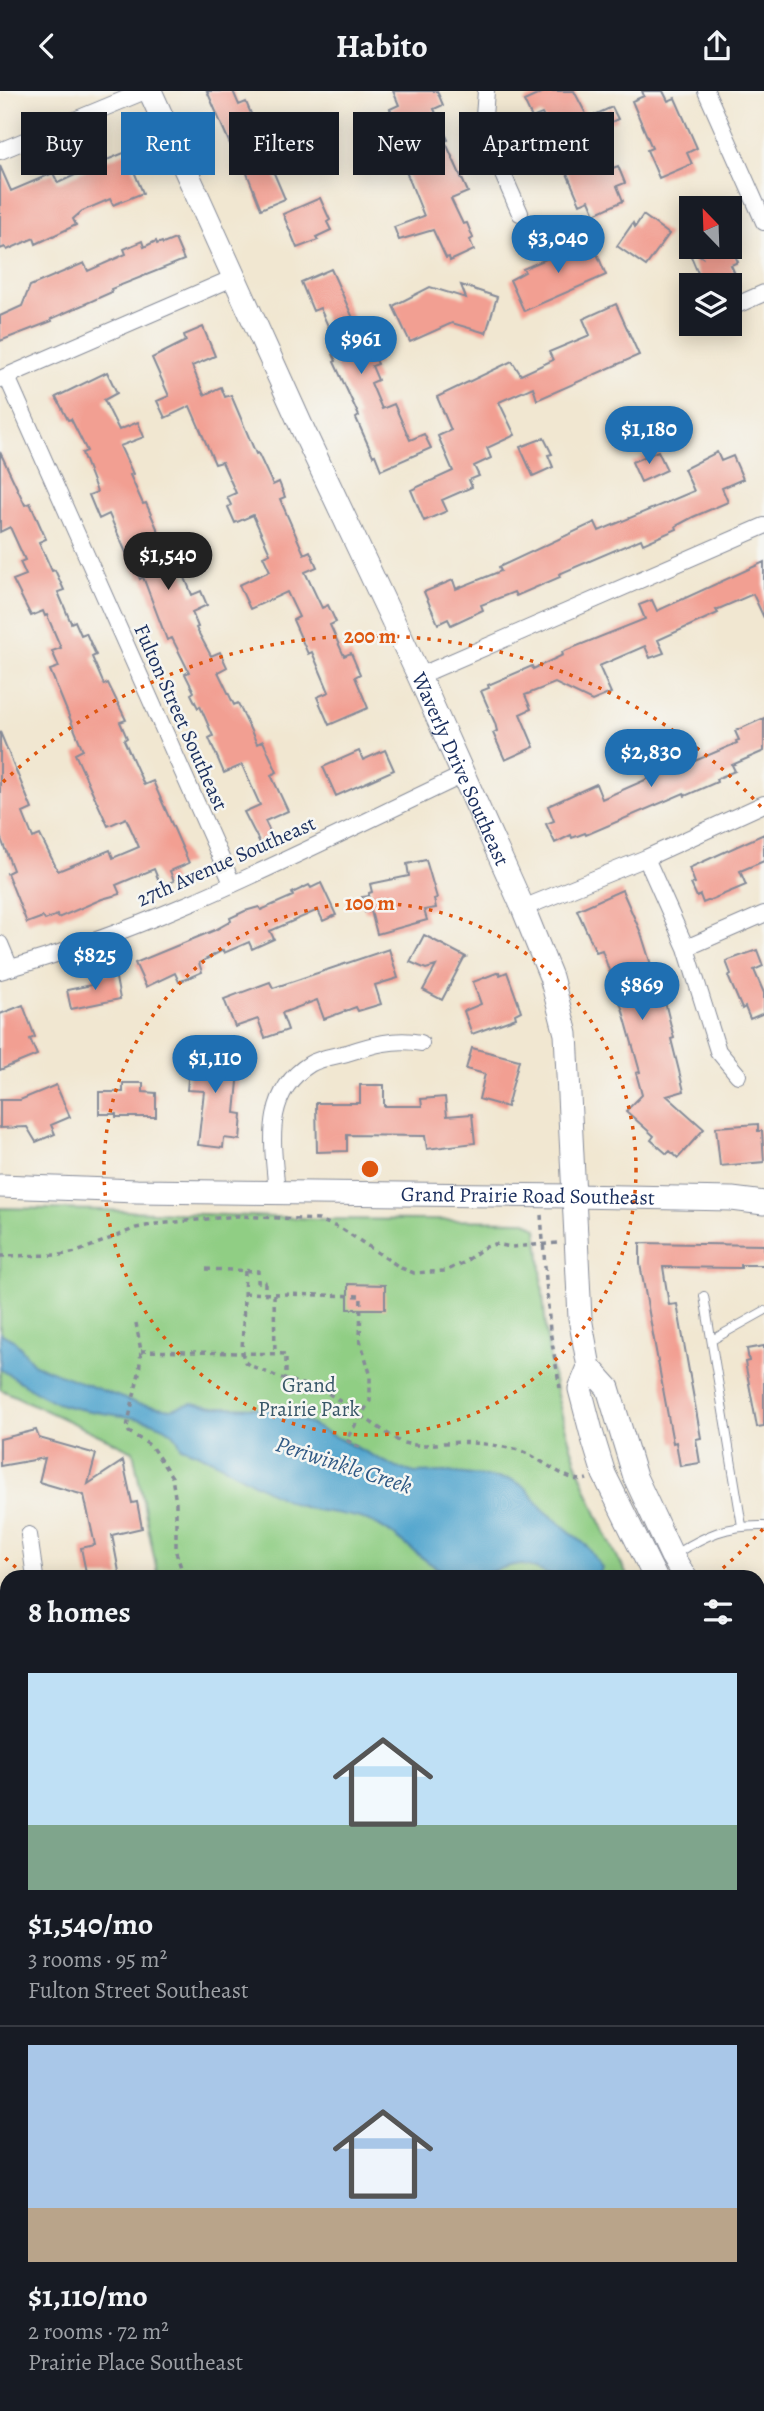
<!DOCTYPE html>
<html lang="en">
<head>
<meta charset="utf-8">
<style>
  body { margin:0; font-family:Alegreya,serif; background:#242831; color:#f1f3f6; height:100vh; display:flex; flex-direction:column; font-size:26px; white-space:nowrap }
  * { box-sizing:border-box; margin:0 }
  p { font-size:23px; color:#9ea1a6 }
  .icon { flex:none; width:38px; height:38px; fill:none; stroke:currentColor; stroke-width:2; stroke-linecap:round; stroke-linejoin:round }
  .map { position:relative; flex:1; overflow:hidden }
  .side { position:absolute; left:0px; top:1479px; width:765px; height:842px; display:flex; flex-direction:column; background:#171b24; border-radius:21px 21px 0 0; box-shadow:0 4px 18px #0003 }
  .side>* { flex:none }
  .guide { position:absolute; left:21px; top:21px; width:723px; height:63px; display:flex; gap:14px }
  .needle { width:46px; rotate:337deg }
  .controls { position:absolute; left:679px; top:105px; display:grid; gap:14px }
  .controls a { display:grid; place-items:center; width:63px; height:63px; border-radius:0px; background:#171b24; box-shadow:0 4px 18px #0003; font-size:35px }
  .price { position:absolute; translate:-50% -60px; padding:0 16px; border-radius:24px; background:#1f6fb2; color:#fff; font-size:23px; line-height:46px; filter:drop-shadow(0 2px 4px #0008) }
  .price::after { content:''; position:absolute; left:50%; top:42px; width:21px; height:16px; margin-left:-10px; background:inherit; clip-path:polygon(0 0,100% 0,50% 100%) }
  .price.active { background:#222; color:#fff }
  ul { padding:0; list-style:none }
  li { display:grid; align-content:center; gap:14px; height:371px; padding:0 28px }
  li+li { border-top:2px solid #363941 }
  li span { display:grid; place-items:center; height:217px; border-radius:0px; color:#555 }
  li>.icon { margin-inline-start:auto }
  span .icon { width:126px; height:126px; fill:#fffc; stroke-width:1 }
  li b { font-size:30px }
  h2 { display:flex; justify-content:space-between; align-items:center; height:84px; padding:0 28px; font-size:30px }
  .tag { padding:0 24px; border-radius:0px; background:#171b24; box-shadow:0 4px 18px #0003; font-size:24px; line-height:63px }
  .tag.active { background:#1f6fb2; color:#fff }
  header { display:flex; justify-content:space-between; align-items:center; height:91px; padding:0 28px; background:#171b24; font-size:32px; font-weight:700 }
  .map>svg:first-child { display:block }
  .green { fill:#90ce84; stroke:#567e71; stroke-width:2 }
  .water { fill:#53a6ce; stroke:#376a96; stroke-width:2 }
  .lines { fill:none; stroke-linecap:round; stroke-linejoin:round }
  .stream { stroke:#53a6ce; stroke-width:5 }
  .building { fill:#f29f92 }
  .lane-casing { stroke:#868b98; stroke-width:10 }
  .street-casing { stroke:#868b98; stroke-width:18 }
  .secondary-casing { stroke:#868b98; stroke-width:25 }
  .path { stroke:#868b98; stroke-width:3.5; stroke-dasharray:5 5; stroke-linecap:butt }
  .lane { stroke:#fff; stroke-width:8 }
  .street { stroke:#fff; stroke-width:16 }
  .secondary { stroke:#fff; stroke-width:23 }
  .ring { fill:none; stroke:#de5710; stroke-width:3.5; stroke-dasharray:3.5 7 }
  .labels { text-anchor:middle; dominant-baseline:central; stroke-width:5; stroke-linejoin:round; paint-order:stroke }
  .street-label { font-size:21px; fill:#1b2f5e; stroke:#f6f6f2 }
  .park-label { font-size:21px; fill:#385768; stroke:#f6f6f2 }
  .water-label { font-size:23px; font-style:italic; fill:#2f5985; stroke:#f6f6f2 }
  .centre { fill:#de5710; stroke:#f6f6f2; stroke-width:3.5 }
  .ring-label { font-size:21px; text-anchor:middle; font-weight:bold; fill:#de5710; stroke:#f6f6f2; stroke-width:5; stroke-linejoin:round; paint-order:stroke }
</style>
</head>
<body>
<header><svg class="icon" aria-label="back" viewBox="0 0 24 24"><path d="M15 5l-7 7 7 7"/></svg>Habito<svg class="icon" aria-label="share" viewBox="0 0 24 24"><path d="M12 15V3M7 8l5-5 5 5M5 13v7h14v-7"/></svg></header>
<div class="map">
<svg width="764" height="2320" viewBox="0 0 764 2320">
  <rect width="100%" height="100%" fill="#f6f6f2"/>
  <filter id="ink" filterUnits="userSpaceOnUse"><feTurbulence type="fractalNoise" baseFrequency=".0143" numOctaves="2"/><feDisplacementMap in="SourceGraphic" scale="14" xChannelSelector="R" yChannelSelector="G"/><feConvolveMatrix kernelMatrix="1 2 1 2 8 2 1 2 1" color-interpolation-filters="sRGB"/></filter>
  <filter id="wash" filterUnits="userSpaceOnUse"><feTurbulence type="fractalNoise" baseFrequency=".00686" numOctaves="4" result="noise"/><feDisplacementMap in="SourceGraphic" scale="28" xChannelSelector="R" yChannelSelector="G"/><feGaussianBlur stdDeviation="1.57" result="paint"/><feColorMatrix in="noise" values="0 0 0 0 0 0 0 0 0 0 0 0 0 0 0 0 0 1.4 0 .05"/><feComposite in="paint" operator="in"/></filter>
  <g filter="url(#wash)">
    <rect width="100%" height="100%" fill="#f1e7d1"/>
    <!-- green -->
    <path class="green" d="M0,1117L103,1119L323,1128L526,1130L537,1138C542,1177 543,1216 548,1255C559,1336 589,1415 628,1486H158L133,1360L0,1298Z"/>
    <!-- water -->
    <path class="water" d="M0,1242L15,1250L35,1274L138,1313L171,1318L192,1312L214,1316L268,1317L290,1323L397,1377L415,1382L448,1381L512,1389L525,1396L543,1418L588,1456L602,1477L598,1486C585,1486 569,1488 556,1486C542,1483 530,1472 515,1474C494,1477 475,1491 453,1484C425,1475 404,1448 378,1434C357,1422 324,1423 300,1415C258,1399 224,1370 181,1356C179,1349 175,1343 169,1339C147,1323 87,1324 57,1312C37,1303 18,1289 0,1278Z"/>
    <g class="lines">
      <!-- stream -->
      <path class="stream" d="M758,1550L764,1553"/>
    </g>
    <g id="blocks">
      <!-- building -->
      <path class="building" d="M207,0H233L239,14L246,11L255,32L253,33L285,108L261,118L239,62L236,63L230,53Z
        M393,0H437L443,14L434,18L448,49L445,50L468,101L451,108L463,133L467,132L473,147L470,149L474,159L450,170L449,166L446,167L433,139L399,149L394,136L424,125L397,58L405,54L390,18L399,14Z
        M546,0H574L588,27L612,16L618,28L596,38L613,77L618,75L625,92L617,95L623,110L595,123L589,109L580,113L566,80L562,82L547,52L554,48L542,23L532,27L524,10Z
        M642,0H663L668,10L675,7L697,57L687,62L692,73L659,87L647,59L652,57L632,10L644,5Z
        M103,61L107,69L126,61L143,102L113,114L110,108L82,120L73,128L76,134L36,153L34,147L7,159L5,156L0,158V75L11,100L53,82L58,92L88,78L84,69Z
        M320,107L330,129L327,131L331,139L316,146L318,149L297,157L283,123Z
        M643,124L669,143L646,175L617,155L633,132L635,136Z
        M175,148L184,169L111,198L112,201L51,228L52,230L0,250V225L22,215L30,195L84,172L88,180L126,163L124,158L142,150L144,156L156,150L157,153L162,151L163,153Z
        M591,148L606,184L524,220L510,189L525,181L523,178L558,163L557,159L574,151L576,155Z
        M687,156L702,166L698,156H731L738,171L731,174L740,194H703Z
        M331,178L361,245L365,243L378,273L372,275L378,289L371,292L382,318L394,313L410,349L424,343L431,357L381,379L375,364L373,365L356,327L359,325L334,271L336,270L330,256L336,253L320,217L313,220L301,191Z
        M461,194L497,206L486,242L452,232L410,251L393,215L430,196L466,207Z
        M616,213L639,264L537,309L533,296L499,311L515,344L487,357L491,367L474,375L479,385L469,389L472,396L442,409L447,420L424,430L411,399L453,380L438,345L451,339L437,306L512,270L521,284L553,269L549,261L590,244L583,228Z
        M203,236L215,265L192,275L204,304L221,296L225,306L231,304L256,363L258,362L273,394L279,391L285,406L280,408L304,463L310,460L317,476L305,481L322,517L328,514L336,531L330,534L344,565L351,562L360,583L355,586L368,617L329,634L317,606L329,601L312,561L308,563L293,529L299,526L287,501L250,518L239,494L270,480L263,465L270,462L253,424L235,432L228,416L231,414L227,406L236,402L222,371L215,373L190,315L165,327L157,310L169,305L152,267L186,250L184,244Z
        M107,281L117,302L104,309L119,339L138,331L144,346L120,355L133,383L130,384L143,413L146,412L169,465L175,462L192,504L201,500L207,514L192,521L198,536L196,537L211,565L220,561L227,576L218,581L234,614L238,612L257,653L263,650L277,681L271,684L288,720L265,730L274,749L261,754L244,721L260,714L242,674L224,682L209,647L213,645L200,615L198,617L191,603L194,601L185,583L189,581L172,547L167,549L143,486L140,488L137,481L135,482L109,423L99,428L89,404L97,401L82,362L87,360L71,328L68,329L56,306Z
        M544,347L552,363L548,364L553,376L533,385L520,356Z
        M658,360L667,379L641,391L632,371Z
        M0,361L25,414L30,412L46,448L39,451L52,480L55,479L64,499L58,501L71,532L75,530L81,544L86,542L96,564L92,566L104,594L108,592L126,629L120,631L127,647L124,649L144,694L153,690L189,772L170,780L174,790L161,795L154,778L116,794L120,803L102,808L58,827L57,824L45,829L43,826L27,832L7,782L13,779L0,745V641L32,718L23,722L33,747L40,744L58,780L110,759L113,767L139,756L126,727L108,735L75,663L83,659L50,579L59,576L52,560L61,557L47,524L45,525L43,520L31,525L13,489L26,484L20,471L25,469L10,436L0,441Z
        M717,361L721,370L733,365L743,388L722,397L728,411L693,426L676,435L677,438L643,453L641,448L559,483L560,486L516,505L514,501L481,514L483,519L451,534L448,528L438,533L424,501L453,489L456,498L501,480L499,476L595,431L599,440L694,400L684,378Z
        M764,471V527L753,503L716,519L718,522L658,549L664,562L650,567L645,555L599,575L611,602L592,610L555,592L525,604L531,618L520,623L534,656L505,669L493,642L497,640L495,632L481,600L489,597L488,594L532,575L533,578L563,564L562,561L645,528L639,514L652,509L657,520Z
        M764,627V660L732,674L735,680L716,688L717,691L685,705L684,702L586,744L585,742L572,747L571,744L555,752L546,733L554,730L548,715L596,693L602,708L661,682L662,684L737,652L736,650L739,649L735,640Z
        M385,659L394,679L336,705L323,676L359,660L363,669Z
        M764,743V770L740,780L746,794L703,812L700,804L697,806L691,793L695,792L689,777Z
        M426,769L437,807L434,808L436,817L424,819L427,829L377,843L371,820L365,821L362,806L369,805V802L372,801L370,793L409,785L407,773Z
        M321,792L336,824L323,830L318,819L270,840L274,848L252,858L249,851L224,862L223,859L199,872L202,881L179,891L175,882L146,896L135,872L215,839L231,830L230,827L245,820L259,816L261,819L293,805L292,802L309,794L311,797Z
        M622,799L641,842L663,912L665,911L674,947L671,948L684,1000L667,1005L704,1038L678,1067L670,1060L667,1063L651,1049L654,1045L626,1020L642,1004L636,982L640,981L623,920L602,859L596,861L577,819Z
        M424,844L466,866L464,867L442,909L423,899L436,875L426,878L410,871Z
        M389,858L398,887L375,894L381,913L358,920L356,916L324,928L317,909L282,922L288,939L265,947L258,928L235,936L224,908L270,891L273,897Z
        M757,859L763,875L754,879L764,902V922L750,928L745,916L742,918L728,885L731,883L726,870Z
        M499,881L500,884L507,881L521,920L515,923L516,927L472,943L464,920L481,913L473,891Z
        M115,882L120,908L71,918L67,899L92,894L91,886Z
        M23,914L35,946L30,948L37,964L0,979V923Z
        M192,949L221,952L219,978L239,980L235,1022L242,1023L240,1049L224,1047L223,1057L198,1054L204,1000L187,999Z
        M472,957L519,969L507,1016L479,1008L485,983L466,978Z
        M123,992H143V1001L156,1002V1026H116V1023H99V1001H123Z
        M56,994L70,1026L51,1034L55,1043L36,1051L27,1036L0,1037V1009H20Z
        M360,994H384V1015H422L421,1008L445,1006L447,1025L472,1023L475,1052L427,1058L425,1045L347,1044V1060L317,1061L316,1012H360Z
        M758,1033V1040H762L764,1071L720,1075L716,1036Z
        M640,1152L764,1154V1174H741V1177L663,1176L669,1214L677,1213L701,1347L696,1348L700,1372L680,1375L676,1351L673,1352L640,1173Z
        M348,1193L385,1194V1218H348Z
        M764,1255V1335L757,1336L745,1271L749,1270L747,1258Z
        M36,1339L39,1347L96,1363L88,1393L123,1370L132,1412L137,1411L142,1437L112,1444L120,1486H87L81,1457L95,1454L84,1404L39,1391L45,1367L0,1375V1348Z"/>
    </g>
  </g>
  <g filter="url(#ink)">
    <use href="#blocks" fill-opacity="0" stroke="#868b98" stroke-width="2"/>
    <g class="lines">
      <defs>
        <path id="lane" d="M704,1205L742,1435
          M712,1249L764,1220
          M675,1463C706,1444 727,1434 764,1435"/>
        <path id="street" d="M486,0L483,38L520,122
          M706,0L764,131
          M0,60L145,0
          M730,217L764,202
          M7,286L232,792
          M0,288L233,187
          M419,585L764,435
          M646,767L686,857L718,960L738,984
          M523,817L646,767L764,713
          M0,853L10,877
          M686,857L764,823
          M0,880C161,836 312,755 463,684
          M277,1102C273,1054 262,1003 310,973C320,967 335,965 347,962C372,954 394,947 421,952
          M29,1444L35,1486
          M0,1677L7,1675
          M0,1900L7,1898
          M0,1989L7,2005
          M142,2314L145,2320
          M473,2314L476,2320"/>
        <g id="secondary">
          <path id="s1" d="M150,0L304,341L419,585L523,817L551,886L566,943L580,1227L589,1276L608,1297L635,1386L672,1465L685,1486"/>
          <path id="s2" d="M0,1095L137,1100L573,1105L732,1108L764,1112"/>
          <path d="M589,1276L580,1298L592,1344L604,1383L655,1486"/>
          <path d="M758,1631L764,1646"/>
          <path d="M758,1705L764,1720"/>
          <path d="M758,2281L764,2279"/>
          <path d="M666,2320L681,2314"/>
        </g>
      </defs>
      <!-- lane casing -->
      <use href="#lane" class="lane-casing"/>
      <!-- street casing -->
      <use href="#street" class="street-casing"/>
      <!-- secondary casing -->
      <use href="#secondary" class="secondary-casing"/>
      <!-- path -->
      <path class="path" d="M541,1124L550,1240L560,1297
        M0,1165L60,1164L77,1161L136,1137L156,1133L237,1125L319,1129L342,1138L401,1177L414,1182L445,1180L463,1172L483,1157L495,1153L512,1156L558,1152
        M206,1178L258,1180V1191H265V1203
        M245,1180L242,1262L286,1263V1288
        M244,1202L361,1205L360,1249L370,1282V1310L346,1349L363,1358
        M274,1203L275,1263
        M136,1232L141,1260L139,1282L127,1336L129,1341L151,1355L172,1386L176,1412V1461L184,1486
        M141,1260L242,1262L245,1271L249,1274L278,1286L325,1300L400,1351C416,1356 427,1354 443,1352C466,1350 491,1353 514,1358C537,1362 568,1395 587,1388
        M758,1753L764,1768"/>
      <!-- lane -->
      <use href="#lane" class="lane"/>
      <!-- street -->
      <use href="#street" class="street"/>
      <!-- secondary -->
      <use href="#secondary" class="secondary"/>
    </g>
  </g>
  <!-- distance rings -->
  <g class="ring">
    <circle cx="370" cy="1078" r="266"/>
    <path d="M763 1438A533 533 0 0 1 716 1483M24 1483A533 533 0 0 1 3 1465M3 691A533 533 0 0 1 763 718"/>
  </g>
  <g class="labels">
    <!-- street labels -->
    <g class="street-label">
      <text transform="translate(181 626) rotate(66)">Fulton Street Southeast</text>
      <text stroke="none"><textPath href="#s1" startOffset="746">Waverly Drive Southeast</textPath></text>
      <text transform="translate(226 770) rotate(-24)">27th Avenue Southeast</text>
      <text stroke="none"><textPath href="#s2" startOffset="528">Grand Prairie Road Southeast</textPath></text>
    </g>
    <!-- park labels -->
    <g class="park-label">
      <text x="309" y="1294">Grand<tspan x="309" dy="24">Prairie Park</tspan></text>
    </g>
    <!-- water labels -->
    <g class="water-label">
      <text transform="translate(344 1374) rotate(18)">Periwinkle Creek</text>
    </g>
  </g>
  <circle cx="370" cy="1078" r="10" class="centre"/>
  <g class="ring-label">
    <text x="370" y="552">200 m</text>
    <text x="370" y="819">100 m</text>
  </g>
</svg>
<div class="controls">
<a><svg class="needle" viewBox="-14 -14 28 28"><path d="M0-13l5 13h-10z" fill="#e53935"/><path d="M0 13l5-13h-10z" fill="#9ea1a6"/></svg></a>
<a><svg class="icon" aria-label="layers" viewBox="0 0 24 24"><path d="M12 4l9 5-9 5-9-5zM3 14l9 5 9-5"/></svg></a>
</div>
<b class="price" style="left:558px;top:184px">$3,040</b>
<b class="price" style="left:361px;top:285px">$961</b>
<b class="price" style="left:649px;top:375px">$1,180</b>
<b class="price active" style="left:168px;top:501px">$1,540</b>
<b class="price" style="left:651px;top:698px">$2,830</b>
<b class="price" style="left:95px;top:901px">$825</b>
<b class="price" style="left:642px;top:931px">$869</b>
<b class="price" style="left:215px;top:1004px">$1,110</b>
<div class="guide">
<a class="tag">Buy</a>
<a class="tag active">Rent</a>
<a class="tag">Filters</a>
<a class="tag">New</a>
<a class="tag">Apartment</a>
</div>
<section class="side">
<h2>8 homes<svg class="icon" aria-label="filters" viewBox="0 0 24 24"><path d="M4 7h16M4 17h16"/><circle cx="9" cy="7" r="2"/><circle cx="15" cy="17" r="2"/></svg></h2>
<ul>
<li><span style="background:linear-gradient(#bfe0f5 70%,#7fa58c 0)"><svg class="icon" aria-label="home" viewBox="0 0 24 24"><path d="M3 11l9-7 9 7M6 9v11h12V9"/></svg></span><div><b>$1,540/mo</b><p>3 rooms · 95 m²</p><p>Fulton Street Southeast</p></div></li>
<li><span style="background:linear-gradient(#a9c7e8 75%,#b9a48a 0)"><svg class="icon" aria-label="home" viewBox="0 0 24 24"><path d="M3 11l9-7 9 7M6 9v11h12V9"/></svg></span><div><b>$1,110/mo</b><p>2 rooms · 72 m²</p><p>Prairie Place Southeast</p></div></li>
</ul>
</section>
</div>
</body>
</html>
